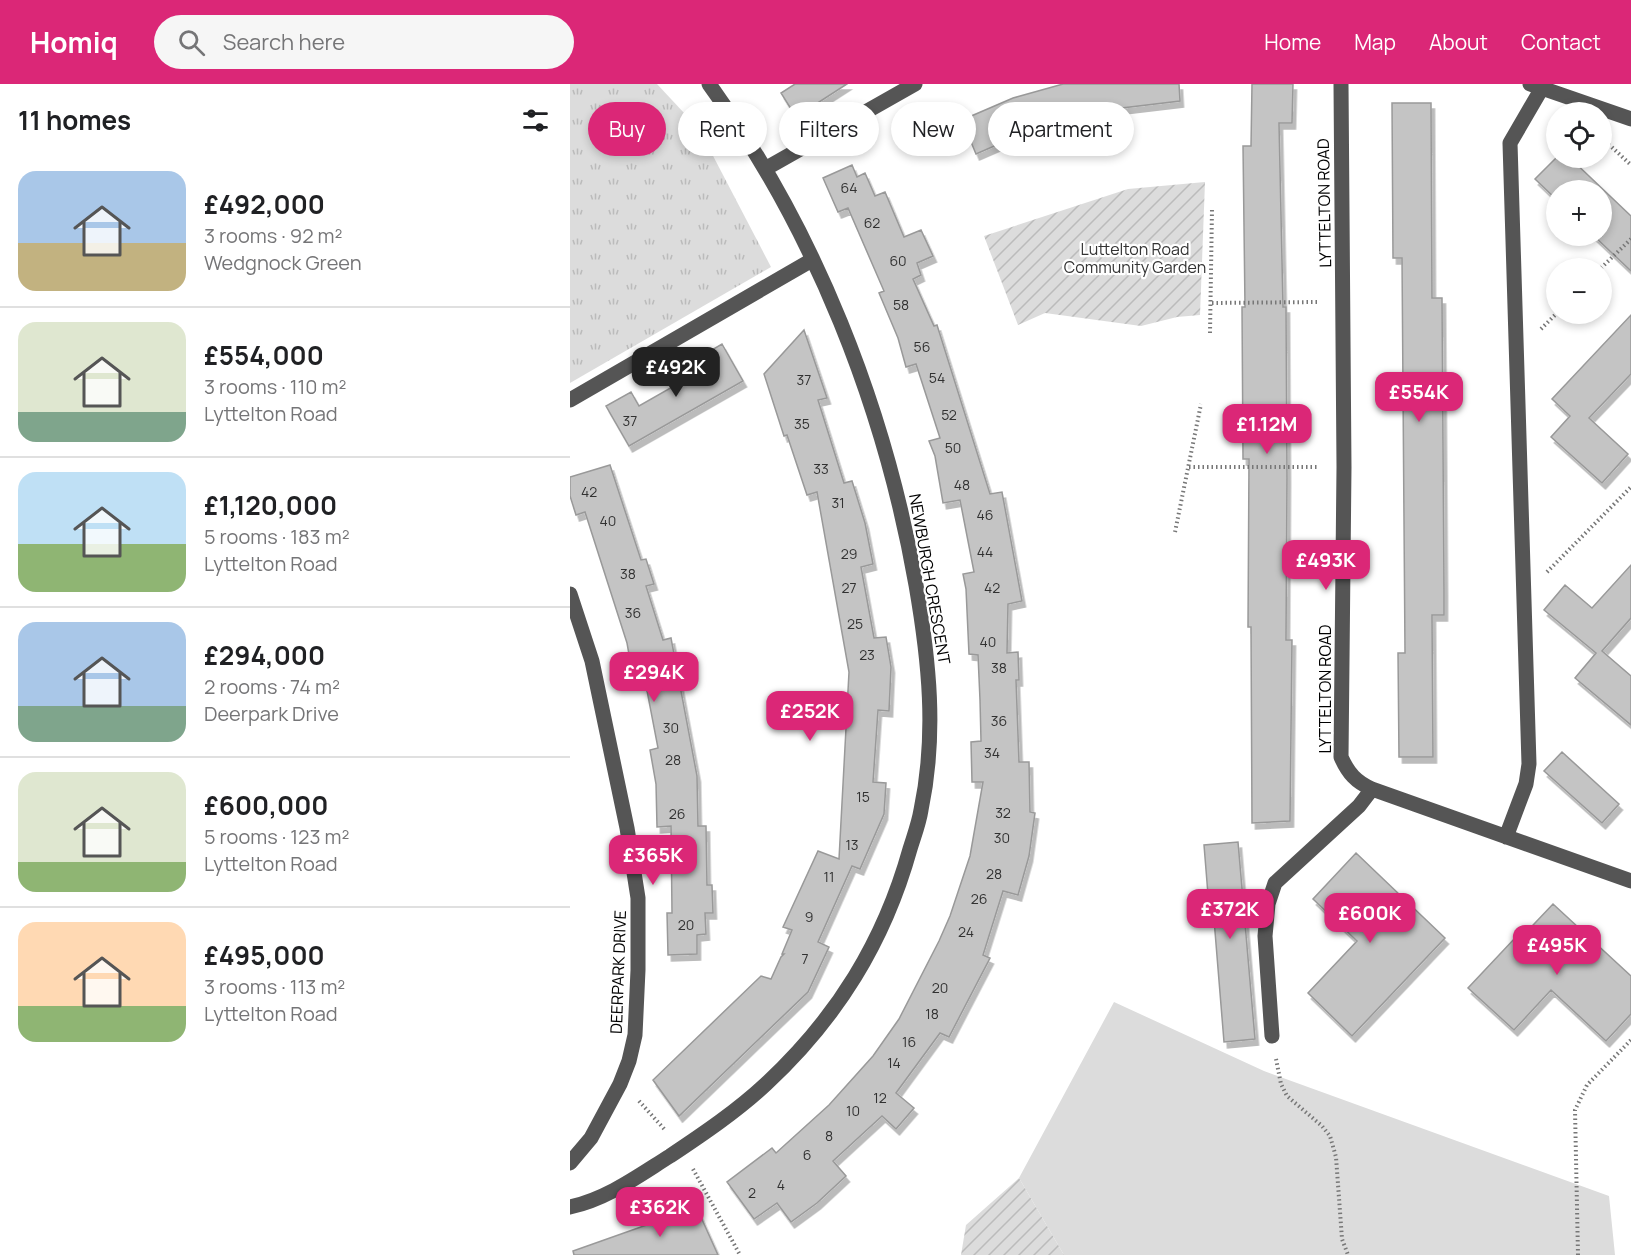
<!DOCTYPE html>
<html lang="en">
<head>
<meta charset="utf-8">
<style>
  body { margin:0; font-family:Manrope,sans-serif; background:#f6f6f6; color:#202124; height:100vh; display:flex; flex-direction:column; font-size:22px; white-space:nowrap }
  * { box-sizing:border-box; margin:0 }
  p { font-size:20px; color:#757577 }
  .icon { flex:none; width:33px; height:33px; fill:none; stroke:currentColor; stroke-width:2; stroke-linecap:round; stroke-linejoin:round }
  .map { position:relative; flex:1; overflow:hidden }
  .side { display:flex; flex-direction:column; background:#fff; width:570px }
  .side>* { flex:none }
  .hud { position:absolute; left:18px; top:18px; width:570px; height:54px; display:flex; gap:12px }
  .fabs { position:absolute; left:976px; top:18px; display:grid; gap:12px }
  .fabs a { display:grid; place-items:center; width:66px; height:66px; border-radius:50%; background:#fff; box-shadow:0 3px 9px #0003; font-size:30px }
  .price { position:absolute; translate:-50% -51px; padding:0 14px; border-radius:12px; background:#db2777; color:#fff; font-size:20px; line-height:39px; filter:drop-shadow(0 2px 3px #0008) }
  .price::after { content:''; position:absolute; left:50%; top:36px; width:18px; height:14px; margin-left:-9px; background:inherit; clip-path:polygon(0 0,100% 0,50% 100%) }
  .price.on { background:#222; color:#fff }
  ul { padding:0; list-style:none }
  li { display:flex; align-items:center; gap:18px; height:150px; padding:0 18px }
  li+li { border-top:2px solid #e0e0e0 }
  li span { display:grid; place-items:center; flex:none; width:168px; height:120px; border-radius:18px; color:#555 }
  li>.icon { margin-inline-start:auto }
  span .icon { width:72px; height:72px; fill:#fffc; stroke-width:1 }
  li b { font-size:26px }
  h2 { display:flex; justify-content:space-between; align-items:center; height:72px; padding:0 18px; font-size:26px }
  .chip { padding:0 21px; border-radius:27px; background:#fff; box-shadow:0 3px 9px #0003; font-size:21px; line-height:54px }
  .chip.on { background:#db2777; color:#fff }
  header { display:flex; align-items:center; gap:36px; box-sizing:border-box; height:84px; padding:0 30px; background:#db2777; color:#fff }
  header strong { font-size:28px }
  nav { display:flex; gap:33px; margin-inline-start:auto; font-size:21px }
  .search { width:420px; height:54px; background:#f6f6f6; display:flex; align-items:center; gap:15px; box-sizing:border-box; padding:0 21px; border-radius:33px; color:#757577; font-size:22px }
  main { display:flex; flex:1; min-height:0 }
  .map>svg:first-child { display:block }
  .grass { fill:url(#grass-tufts) }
  .park { fill:#dcdcdc }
  .garden { fill:url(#garden-furrows) }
  .building { fill:#c4c4c4; stroke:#999; stroke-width:1.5; filter:url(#shadow) }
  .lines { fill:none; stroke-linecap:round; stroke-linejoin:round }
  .path { stroke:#777; stroke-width:4; stroke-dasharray:1.5 3; stroke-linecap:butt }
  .minor { stroke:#555; stroke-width:15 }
  .labels { text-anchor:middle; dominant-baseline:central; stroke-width:4.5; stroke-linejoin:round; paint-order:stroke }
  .number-label { font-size:14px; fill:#313131 }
  .street-label { font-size:16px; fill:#000; stroke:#fff }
  .park-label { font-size:16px; fill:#333; stroke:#fff }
</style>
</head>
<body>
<header>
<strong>Homiq</strong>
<div class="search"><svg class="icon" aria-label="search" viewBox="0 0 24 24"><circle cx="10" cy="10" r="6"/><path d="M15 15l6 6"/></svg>Search here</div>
<nav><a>Home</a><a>Map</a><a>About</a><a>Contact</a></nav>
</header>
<main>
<section class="side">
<h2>11 homes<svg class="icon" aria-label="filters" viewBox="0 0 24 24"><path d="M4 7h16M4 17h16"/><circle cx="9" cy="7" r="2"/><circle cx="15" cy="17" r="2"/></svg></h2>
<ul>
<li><span style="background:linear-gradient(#a9c7e8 60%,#c2b280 0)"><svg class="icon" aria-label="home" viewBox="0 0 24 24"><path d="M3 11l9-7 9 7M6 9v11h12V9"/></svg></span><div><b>£492,000</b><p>3 rooms · 92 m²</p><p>Wedgnock Green</p></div></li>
<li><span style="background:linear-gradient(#dfe7d0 75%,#7fa58c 0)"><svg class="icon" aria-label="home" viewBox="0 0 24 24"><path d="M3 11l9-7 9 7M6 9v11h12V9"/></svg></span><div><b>£554,000</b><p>3 rooms · 110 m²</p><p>Lyttelton Road</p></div></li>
<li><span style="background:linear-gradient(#bfe0f5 60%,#8fb573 0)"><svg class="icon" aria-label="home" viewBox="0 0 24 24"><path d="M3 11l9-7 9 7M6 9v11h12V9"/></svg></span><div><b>£1,120,000</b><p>5 rooms · 183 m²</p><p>Lyttelton Road</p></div></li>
<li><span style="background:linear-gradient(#a9c7e8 70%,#7fa58c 0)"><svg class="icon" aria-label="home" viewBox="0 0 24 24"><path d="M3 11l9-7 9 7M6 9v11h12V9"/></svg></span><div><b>£294,000</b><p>2 rooms · 74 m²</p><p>Deerpark Drive</p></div></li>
<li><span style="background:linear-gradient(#dfe7d0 75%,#8fb573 0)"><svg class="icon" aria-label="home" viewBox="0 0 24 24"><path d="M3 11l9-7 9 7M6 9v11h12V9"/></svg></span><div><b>£600,000</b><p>5 rooms · 123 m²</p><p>Lyttelton Road</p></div></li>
<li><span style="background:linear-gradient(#ffd9b3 70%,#8fb573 0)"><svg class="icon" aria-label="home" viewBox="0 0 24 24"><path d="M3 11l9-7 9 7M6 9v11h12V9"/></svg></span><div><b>£495,000</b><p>3 rooms · 113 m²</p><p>Lyttelton Road</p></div></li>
</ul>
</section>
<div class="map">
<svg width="1061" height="1171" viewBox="0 0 1061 1171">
  <defs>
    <pattern id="grass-tufts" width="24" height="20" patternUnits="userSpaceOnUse" patternTransform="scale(1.5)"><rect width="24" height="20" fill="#dcdcdc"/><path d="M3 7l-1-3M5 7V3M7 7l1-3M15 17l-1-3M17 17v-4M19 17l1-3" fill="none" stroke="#bbb"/></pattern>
    <pattern id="garden-furrows" width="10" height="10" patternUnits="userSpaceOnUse" patternTransform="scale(1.5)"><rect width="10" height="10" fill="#dcdcdc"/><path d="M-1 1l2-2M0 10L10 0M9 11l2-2" fill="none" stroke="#bbb"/></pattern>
    <filter id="shadow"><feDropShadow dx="3.5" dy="6" stdDeviation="0" flood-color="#0004"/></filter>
  </defs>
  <rect width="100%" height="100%" fill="#fff"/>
  <!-- grass -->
  <path class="grass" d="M0,0H87L129,45L201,183L0,299Z"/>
  <!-- park -->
  <path class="park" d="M544,918L694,987L1039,1112L1045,1171H494L449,1094Z"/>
  <!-- garden -->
  <path class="garden" d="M635,98L630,231L607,233L571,242L475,229L448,241L414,152L558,105Z
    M449,1094L494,1171H391L396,1141Z"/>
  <!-- building -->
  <path class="building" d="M225,0H277L226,33L211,9Z
    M493,0H609L610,17L535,26L461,46L406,70L392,36L443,14Z
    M682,0H723L722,39H709L713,223H716L717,394L716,556H722L720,737L682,739L681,543H678L679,375H673L672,223H675L673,62H681Z
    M822,19H861L862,214H872L874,505V531H862L863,673H829L828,569H835L832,174H823Z
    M987,73L1000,74L1061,132V187L1024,152H1032V106H987V116L965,95Z
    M282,81L287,93L295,89L305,112L315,108L334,153L351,146L363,172L347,179L351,191L343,195L364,242L367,241L420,410L432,408L452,517L438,520L437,569L448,568L449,596H446L449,678H459L460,728L465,729L459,772L448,811L433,807L413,871L420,874L379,953L370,949L326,1009L344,1024L326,1045L312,1032L263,1077L276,1092L247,1119L221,1138L207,1119L184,1135L157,1098L202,1064L206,1069L259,1021L303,972L329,935L369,857L380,832L400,772L413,698H402L401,658L411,657L410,616L408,571L399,570L396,505L393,490L404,488L390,416L373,419L365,372L359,357L370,354L346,280L336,283L328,254L309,209L314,207L278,124L268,128L253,94Z
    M1061,231V290L1019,334L1058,370L1032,399L981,353L1000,332L982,315Z
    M234,246L257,314L248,316L274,399L282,397L295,439L303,480L291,483L304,554L316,553L321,583L319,627L308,626L303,698L316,699L314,730L290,785L282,782L248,858L259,863L238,908L109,1032L83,996L191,892L201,895L211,873L214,870H212L222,846L213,843L248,767L269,775L279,588L247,408L237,411L217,351L214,352L194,290Z
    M152,260L173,297L59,362L36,322L61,308L69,322L134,285L128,274Z
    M40,381L71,476L76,475L84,500L76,502L93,556L101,554L127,692L128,742H136L137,801H142L143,829H135L136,850L127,851V870L98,871L97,829H102L101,742L87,743L86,700L80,666L88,664L74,591L63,593L57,559L15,428L6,431L0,412V393Z
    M1061,481V534L1032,567L1061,592V641L1005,594L1026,569L974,526L995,501L1022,524Z
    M992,668L1049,720L1032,739L974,687Z
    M668,758L685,955L654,958L643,823H639L634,761Z
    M786,769L875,854L782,952L738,909L787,857L743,815Z
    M983,820L1061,892V930L1036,957L981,906L944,946L898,904L945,854L948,857Z
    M125,1120L148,1171H4L3,1167L85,1138Z"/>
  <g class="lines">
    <!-- path -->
    <path class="path" d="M1032,54L1061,81
      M1031,184L1061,155
      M642,219L748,218
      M971,245L987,229
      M640,249L642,125
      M619,383H749
      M605,448L631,320
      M977,488L1061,403
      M706,975L711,1000L717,1012L752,1042L760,1052L766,1073L772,1155L778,1171
      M69,1017L96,1047
      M123,1085L170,1171
      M1008,1171L1005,1026L1017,1001L1061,956"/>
    <!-- minor -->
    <path class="minor" d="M771,0L774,383L771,673C778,689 786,698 802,705L1061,797
      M960,0L1061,35
      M195,85L345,0
      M0,316L242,176
      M0,510L22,577L57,744L68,814V886L65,951L59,977L50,1000L21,1054L0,1079
      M936,753L956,700L959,680L940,59L972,4
      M702,952L695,852L698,820L705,799L789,722L802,705
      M0,1123C37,1115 68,1092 100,1072C133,1050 167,1027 196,1000C267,934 314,858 340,765C344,752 349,739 351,726C367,650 359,576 346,501C315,324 245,145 139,0"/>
  </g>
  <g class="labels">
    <!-- number labels -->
    <g class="number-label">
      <text x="279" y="103">64</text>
      <text x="302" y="138">62</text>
      <text x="328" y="176">60</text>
      <text x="331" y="220">58</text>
      <text x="352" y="262">56</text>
      <text x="367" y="293">54</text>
      <text x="234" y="295">37</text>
      <text x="379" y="330">52</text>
      <text x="60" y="336">37</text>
      <text x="232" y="339">35</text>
      <text x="383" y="363">50</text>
      <text x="251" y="384">33</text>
      <text x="392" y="400">48</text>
      <text x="19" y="407">42</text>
      <text x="268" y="418">31</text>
      <text x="415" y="430">46</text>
      <text x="38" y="436">40</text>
      <text x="415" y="467">44</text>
      <text x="279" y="469">29</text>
      <text x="58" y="489">38</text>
      <text x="279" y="503">27</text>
      <text x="422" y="503">42</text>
      <text x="63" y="528">36</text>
      <text x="285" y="539">25</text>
      <text x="418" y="557">40</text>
      <text x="297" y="570">23</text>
      <text x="429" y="583">38</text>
      <text x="429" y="636">36</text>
      <text x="101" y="643">30</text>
      <text x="422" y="668">34</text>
      <text x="103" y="675">28</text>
      <text x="293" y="712">15</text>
      <text x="433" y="728">32</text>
      <text x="107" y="729">26</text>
      <text x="432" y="753">30</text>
      <text x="282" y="760">13</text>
      <text x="424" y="789">28</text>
      <text x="259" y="792">11</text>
      <text x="409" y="814">26</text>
      <text x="239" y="832">9</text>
      <text x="116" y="840">20</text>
      <text x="396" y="847">24</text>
      <text x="235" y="874">7</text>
      <text x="370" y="903">20</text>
      <text x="362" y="929">18</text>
      <text x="339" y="957">16</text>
      <text x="324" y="978">14</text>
      <text x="310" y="1013">12</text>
      <text x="283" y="1026">10</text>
      <text x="259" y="1051">8</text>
      <text x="237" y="1070">6</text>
      <text x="211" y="1100">4</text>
      <text x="182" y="1108">2</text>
    </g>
    <!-- street labels -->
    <g class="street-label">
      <text transform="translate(754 119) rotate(-91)">LYTTELTON ROAD</text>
      <text transform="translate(360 495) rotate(80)">NEWBURGH CRESCENT</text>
      <text transform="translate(755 605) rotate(-90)">LYTTELTON ROAD</text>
      <text transform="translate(48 888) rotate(-88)">DEERPARK DRIVE</text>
    </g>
    <!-- park labels -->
    <g class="park-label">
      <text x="565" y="165">Luttelton Road<tspan x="565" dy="18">Community Garden</tspan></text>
    </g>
  </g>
</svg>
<div class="fabs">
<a><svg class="icon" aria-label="locate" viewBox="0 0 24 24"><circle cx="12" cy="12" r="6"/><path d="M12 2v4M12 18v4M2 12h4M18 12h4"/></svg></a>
<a>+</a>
<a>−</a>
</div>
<b class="price on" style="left:106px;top:314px">£492K</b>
<b class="price" style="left:849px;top:339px">£554K</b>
<b class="price" style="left:697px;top:371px">£1.12M</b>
<b class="price" style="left:756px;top:507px">£493K</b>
<b class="price" style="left:84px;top:619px">£294K</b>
<b class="price" style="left:240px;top:658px">£252K</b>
<b class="price" style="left:83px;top:802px">£365K</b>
<b class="price" style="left:660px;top:856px">£372K</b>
<b class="price" style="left:800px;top:860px">£600K</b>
<b class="price" style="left:987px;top:892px">£495K</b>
<b class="price" style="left:90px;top:1154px">£362K</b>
<div class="hud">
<a class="chip on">Buy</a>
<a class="chip">Rent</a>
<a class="chip">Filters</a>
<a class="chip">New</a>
<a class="chip">Apartment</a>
</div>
</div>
</main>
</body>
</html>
